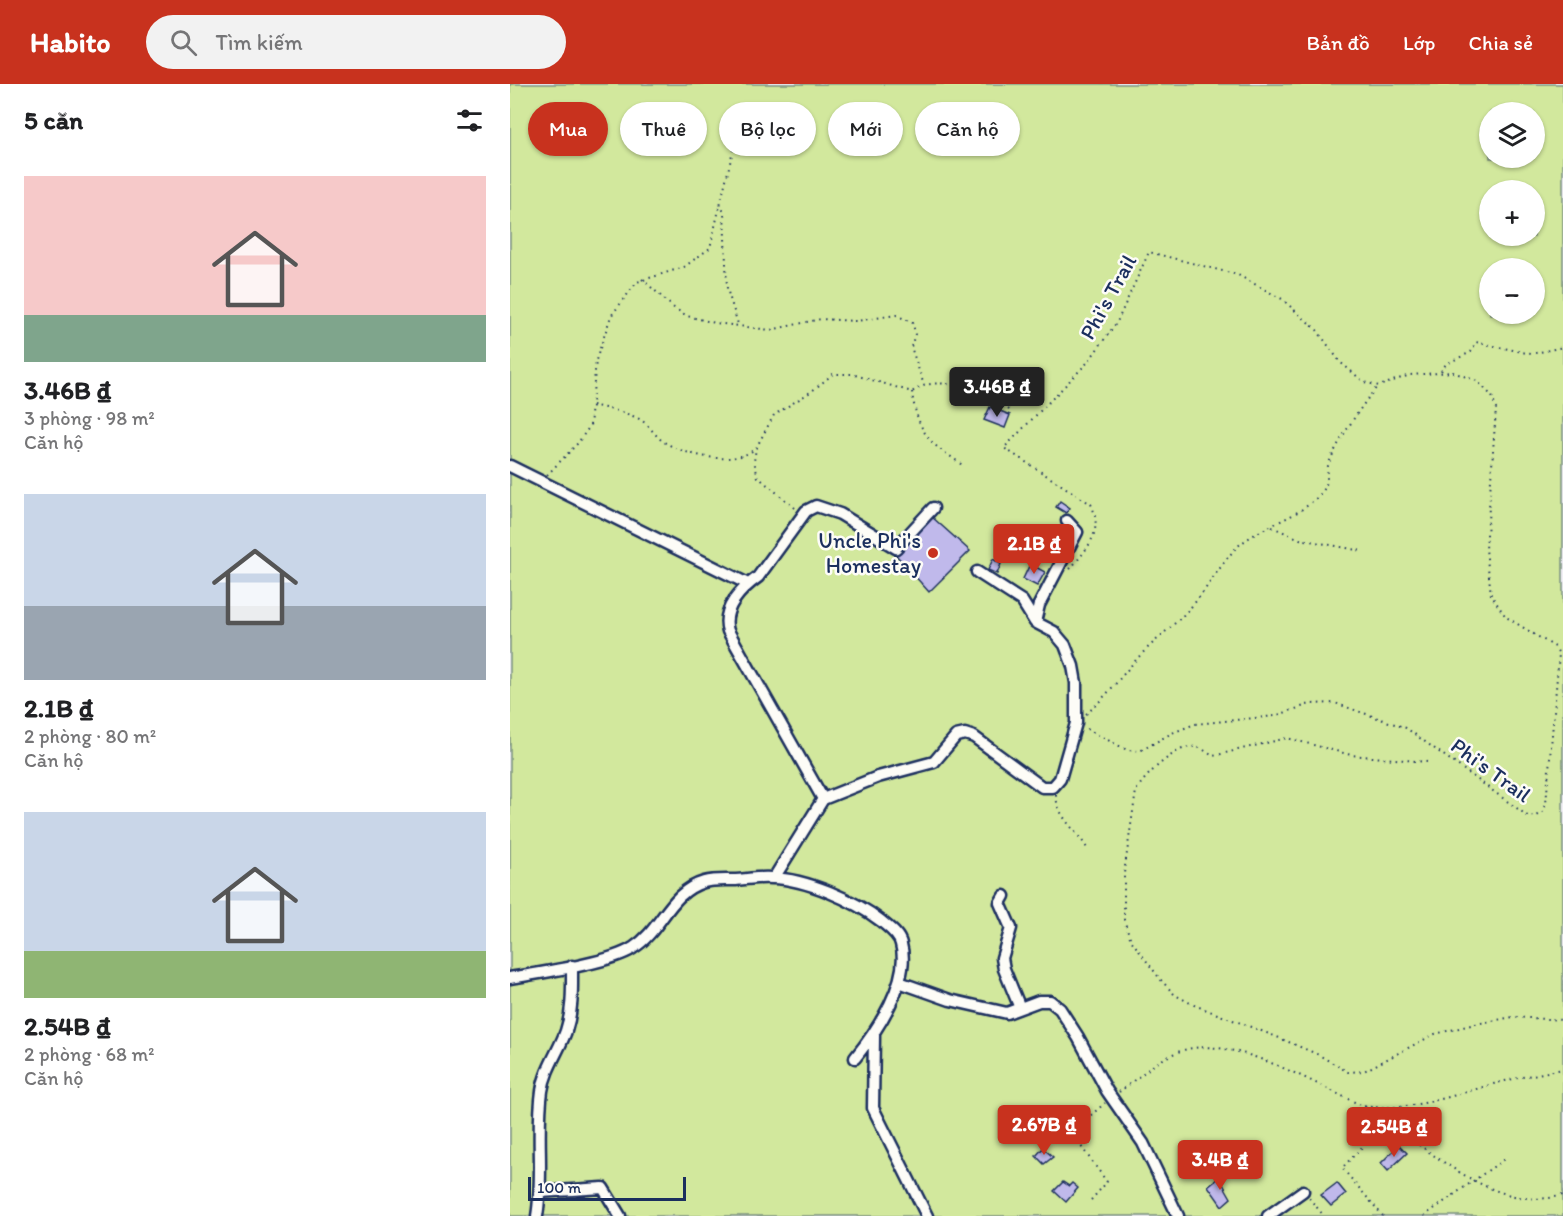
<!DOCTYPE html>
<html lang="vi">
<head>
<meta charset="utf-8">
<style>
  body { margin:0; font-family:Itim,sans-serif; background:#f2f2f2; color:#202124; height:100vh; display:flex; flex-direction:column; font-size:22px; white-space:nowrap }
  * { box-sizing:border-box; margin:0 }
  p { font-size:20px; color:#757577 }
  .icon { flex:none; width:33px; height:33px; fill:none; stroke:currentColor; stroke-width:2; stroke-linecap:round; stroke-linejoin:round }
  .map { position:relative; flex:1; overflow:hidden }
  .side { display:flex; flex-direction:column; background:#fff; width:510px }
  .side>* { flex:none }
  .top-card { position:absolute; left:18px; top:18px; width:570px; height:54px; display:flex; gap:12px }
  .buttons { position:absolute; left:969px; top:18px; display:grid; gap:12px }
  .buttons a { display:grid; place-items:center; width:66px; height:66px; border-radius:50%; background:#fff; box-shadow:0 2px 4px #0004; font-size:30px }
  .scale { position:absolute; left:18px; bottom:15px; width:158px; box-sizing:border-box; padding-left:6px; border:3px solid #1b2f5e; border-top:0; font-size:16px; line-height:21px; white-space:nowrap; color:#1b2f5e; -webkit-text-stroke:4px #fdfcf7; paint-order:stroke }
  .price { position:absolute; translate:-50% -51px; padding:0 14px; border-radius:6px; background:#c8321e; color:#fff; font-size:20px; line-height:39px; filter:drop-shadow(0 2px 3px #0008) }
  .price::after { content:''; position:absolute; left:50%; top:36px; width:18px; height:14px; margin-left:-9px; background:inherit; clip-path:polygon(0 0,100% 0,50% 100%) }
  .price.active { background:#222; color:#fff }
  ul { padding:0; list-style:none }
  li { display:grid; align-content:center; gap:12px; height:318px; padding:0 24px }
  li span { display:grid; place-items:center; height:186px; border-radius:0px; color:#555 }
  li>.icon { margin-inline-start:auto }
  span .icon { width:108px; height:108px; fill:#fffc; stroke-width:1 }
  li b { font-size:26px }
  h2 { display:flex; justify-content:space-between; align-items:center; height:72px; padding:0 24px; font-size:26px }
  .pill { padding:0 21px; border-radius:27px; background:#fff; box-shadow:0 2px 4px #0004; font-size:21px; line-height:54px }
  .pill.active { background:#c8321e; color:#fff }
  header { display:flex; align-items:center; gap:36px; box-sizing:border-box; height:84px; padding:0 30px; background:#c8321e; color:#fff }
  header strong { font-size:28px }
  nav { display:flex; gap:33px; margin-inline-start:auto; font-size:21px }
  .search { width:420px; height:54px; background:#f2f2f2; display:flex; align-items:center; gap:15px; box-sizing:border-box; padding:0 21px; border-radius:33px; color:#757577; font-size:22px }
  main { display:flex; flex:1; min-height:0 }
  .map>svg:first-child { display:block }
  .green { fill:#d2e89d; stroke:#768c7e; stroke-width:1.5; fill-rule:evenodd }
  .building { fill:#c0b9eb; stroke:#1b2f5e; stroke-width:1.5 }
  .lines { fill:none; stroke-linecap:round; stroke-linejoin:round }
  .minor-casing { stroke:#1b2f5e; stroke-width:15 }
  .path { stroke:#1b2f5e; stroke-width:2; stroke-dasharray:1.5 4.5; stroke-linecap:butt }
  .minor { stroke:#fdfcf7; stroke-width:10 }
  .poi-dot { fill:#c8321e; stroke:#fdfcf7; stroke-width:2 }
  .labels { text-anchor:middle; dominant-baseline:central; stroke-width:5; stroke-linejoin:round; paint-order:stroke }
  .street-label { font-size:22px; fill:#1b2f5e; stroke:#fdfcf7 }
  .poi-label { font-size:22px; fill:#1b2f5e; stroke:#fdfcf7; text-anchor:end }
</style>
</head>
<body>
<header>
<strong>Habito</strong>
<div class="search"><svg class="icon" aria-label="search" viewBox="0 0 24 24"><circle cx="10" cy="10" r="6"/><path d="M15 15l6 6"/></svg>Tìm kiếm</div>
<nav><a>Bản đồ</a><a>Lớp</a><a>Chia sẻ</a></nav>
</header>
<main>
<section class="side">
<h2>5 căn<svg class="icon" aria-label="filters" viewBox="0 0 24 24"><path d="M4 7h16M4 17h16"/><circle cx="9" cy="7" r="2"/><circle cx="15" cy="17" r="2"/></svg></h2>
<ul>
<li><span style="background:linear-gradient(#f6c9c9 75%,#7fa58c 0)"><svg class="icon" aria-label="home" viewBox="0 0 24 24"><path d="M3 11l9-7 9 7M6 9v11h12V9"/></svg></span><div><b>3.46B ₫</b><p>3 phòng · 98 m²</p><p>Căn hộ</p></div></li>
<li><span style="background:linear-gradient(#c9d6e8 60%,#9aa5b1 0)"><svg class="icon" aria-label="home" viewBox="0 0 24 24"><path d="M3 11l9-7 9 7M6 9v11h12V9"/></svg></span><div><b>2.1B ₫</b><p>2 phòng · 80 m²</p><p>Căn hộ</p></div></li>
<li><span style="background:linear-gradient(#c9d6e8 75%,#8fb573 0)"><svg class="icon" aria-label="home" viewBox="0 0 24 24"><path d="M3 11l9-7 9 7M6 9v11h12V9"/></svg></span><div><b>2.54B ₫</b><p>2 phòng · 68 m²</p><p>Căn hộ</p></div></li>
</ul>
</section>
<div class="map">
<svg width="1053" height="1132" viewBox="0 0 1053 1132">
  <rect width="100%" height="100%" fill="#f1eff5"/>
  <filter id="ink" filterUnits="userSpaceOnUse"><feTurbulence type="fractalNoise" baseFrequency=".0167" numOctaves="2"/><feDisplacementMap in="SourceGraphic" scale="12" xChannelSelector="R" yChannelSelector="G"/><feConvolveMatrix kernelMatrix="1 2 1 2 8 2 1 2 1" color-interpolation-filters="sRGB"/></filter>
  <g filter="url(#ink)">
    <!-- green -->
    <path class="green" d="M0,0H1053V1132H0ZM980,28H1024V74H980ZM980,106H1024V152H980ZM980,184H1024V230H980Z"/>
    <!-- building -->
    <path class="building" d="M480,323L500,331L495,344L474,336Z
      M550,417L560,424L556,429L546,423Z
      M422,433L460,467L419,508L386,471Z
      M483,475L491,480L487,490L478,486Z
      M520,480L535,488L527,502L513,495Z
      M889,1061L897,1069L878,1087L871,1079Z
      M533,1064L543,1073L534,1080L526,1072Z
      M709,1093L721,1114L712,1122L698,1102Z
      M553,1098L559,1102L562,1099L568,1104L556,1118L544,1107Z
      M827,1099L836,1110L821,1122L811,1111Z"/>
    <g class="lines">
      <defs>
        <path id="minor" d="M0,382L238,500
          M525,538L529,521L567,448L557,437
          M313,715L368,693L424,678L446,652L455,650L464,653L532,703H543L550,695L566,639V599L563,582L555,561L544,548L525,538L512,517L467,488
          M264,794L313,715L218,547C211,525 231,505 248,493L296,427L306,422L330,430L386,464L423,424
          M494,812L490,819L501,844L492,874L494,885L510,924
          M0,894C29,889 101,879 123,864C152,846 159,808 194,798C204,795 216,796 226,796C238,795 250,793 262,794C296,795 344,816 371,837C378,843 389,850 391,860C401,896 367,947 345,974
          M389,898L440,916L497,929L529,917H540L550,925L568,953L597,1007L633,1059L668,1132
          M364,951L363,1024L417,1132
          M31,1108L93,1104L110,1132
          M27,1132C34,1091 26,1049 32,1007C35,985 49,967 56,947C63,926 62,903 62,882
          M758,1132L793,1107"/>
      </defs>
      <!-- minor casing -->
      <use href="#minor" class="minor-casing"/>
      <!-- path -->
      <path class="path" d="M210,120L214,128L217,205L228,240
        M132,195L164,224L177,232L205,239L260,246L311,235L346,237L386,231L403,239L405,250L401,263L414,301
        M931,287L936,280L961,268L966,258L1021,270L1053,263
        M402,308C404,326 410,347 424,360C433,369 445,374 454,383
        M82,321C98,325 117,328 131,336C140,342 145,352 154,358C176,372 225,383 246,364
        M37,391L67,360L80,342L86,276L101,232L127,198L174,183L200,164L223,66
        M285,424L248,393L244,377L246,364L264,331L302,307L323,290H342L402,308C433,285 472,314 502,327
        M762,443L790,455L852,467
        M560,485C577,465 594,448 581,420L494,364L578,278L607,238L639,168L728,191L772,215L807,246L830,278L854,298L869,302L900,291L943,288L967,297L982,312L986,325L976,465L981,511L996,533L1045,563L1049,570L1036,720L1034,727L1027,732L1019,733L896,644L825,619L800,620L765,632L685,640L662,649L630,667L617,666L575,644
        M576,630C595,614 609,595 625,577C642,558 664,542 681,523C697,505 709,483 725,465C749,441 790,435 812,408C819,400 816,392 818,382C824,363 854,317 868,302
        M917,678L841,671L777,654L703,672C698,669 692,664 686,663C668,659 634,692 626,707L614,789V836L621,856L650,895L665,911L684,921L767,953L809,971L838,988L854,987L925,950L965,940L1003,933L1053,936
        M546,711C547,734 568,747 578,766
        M609,1008C631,992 655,967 684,964C733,957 807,1001 853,1022C897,1028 938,1013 980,1001C1004,994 1028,990 1053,985
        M855,1023C912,1057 981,1132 1053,1111
        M799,1114L814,1132
        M581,1116L597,1098L565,1054L566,1044L595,1019
        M873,1132L832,1084L878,1036
        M914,1132L997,1073"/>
      <!-- minor -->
      <use href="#minor" class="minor"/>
    </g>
  </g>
  <!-- markers -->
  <circle class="poi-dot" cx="423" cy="469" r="6"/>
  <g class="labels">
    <!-- street labels -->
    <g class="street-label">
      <text transform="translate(598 213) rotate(-61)">Phi's Trail</text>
      <text transform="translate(981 686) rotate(36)">Phi's Trail</text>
    </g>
    <!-- poi labels -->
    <g class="poi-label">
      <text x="411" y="456">Uncle Phi's<tspan x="411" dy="25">Homestay</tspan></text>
    </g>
  </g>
</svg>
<div class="buttons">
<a><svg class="icon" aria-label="layers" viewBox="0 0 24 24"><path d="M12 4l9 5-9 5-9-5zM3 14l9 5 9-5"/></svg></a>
<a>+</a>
<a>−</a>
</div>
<div class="scale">100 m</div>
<b class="price active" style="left:487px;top:334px">3.46B ₫</b>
<b class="price" style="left:524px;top:491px">2.1B ₫</b>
<b class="price" style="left:534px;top:1072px">2.67B ₫</b>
<b class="price" style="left:884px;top:1074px">2.54B ₫</b>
<b class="price" style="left:710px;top:1107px">3.4B ₫</b>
<div class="top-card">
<a class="pill active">Mua</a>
<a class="pill">Thuê</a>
<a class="pill">Bộ lọc</a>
<a class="pill">Mới</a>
<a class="pill">Căn hộ</a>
</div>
</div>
</main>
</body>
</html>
